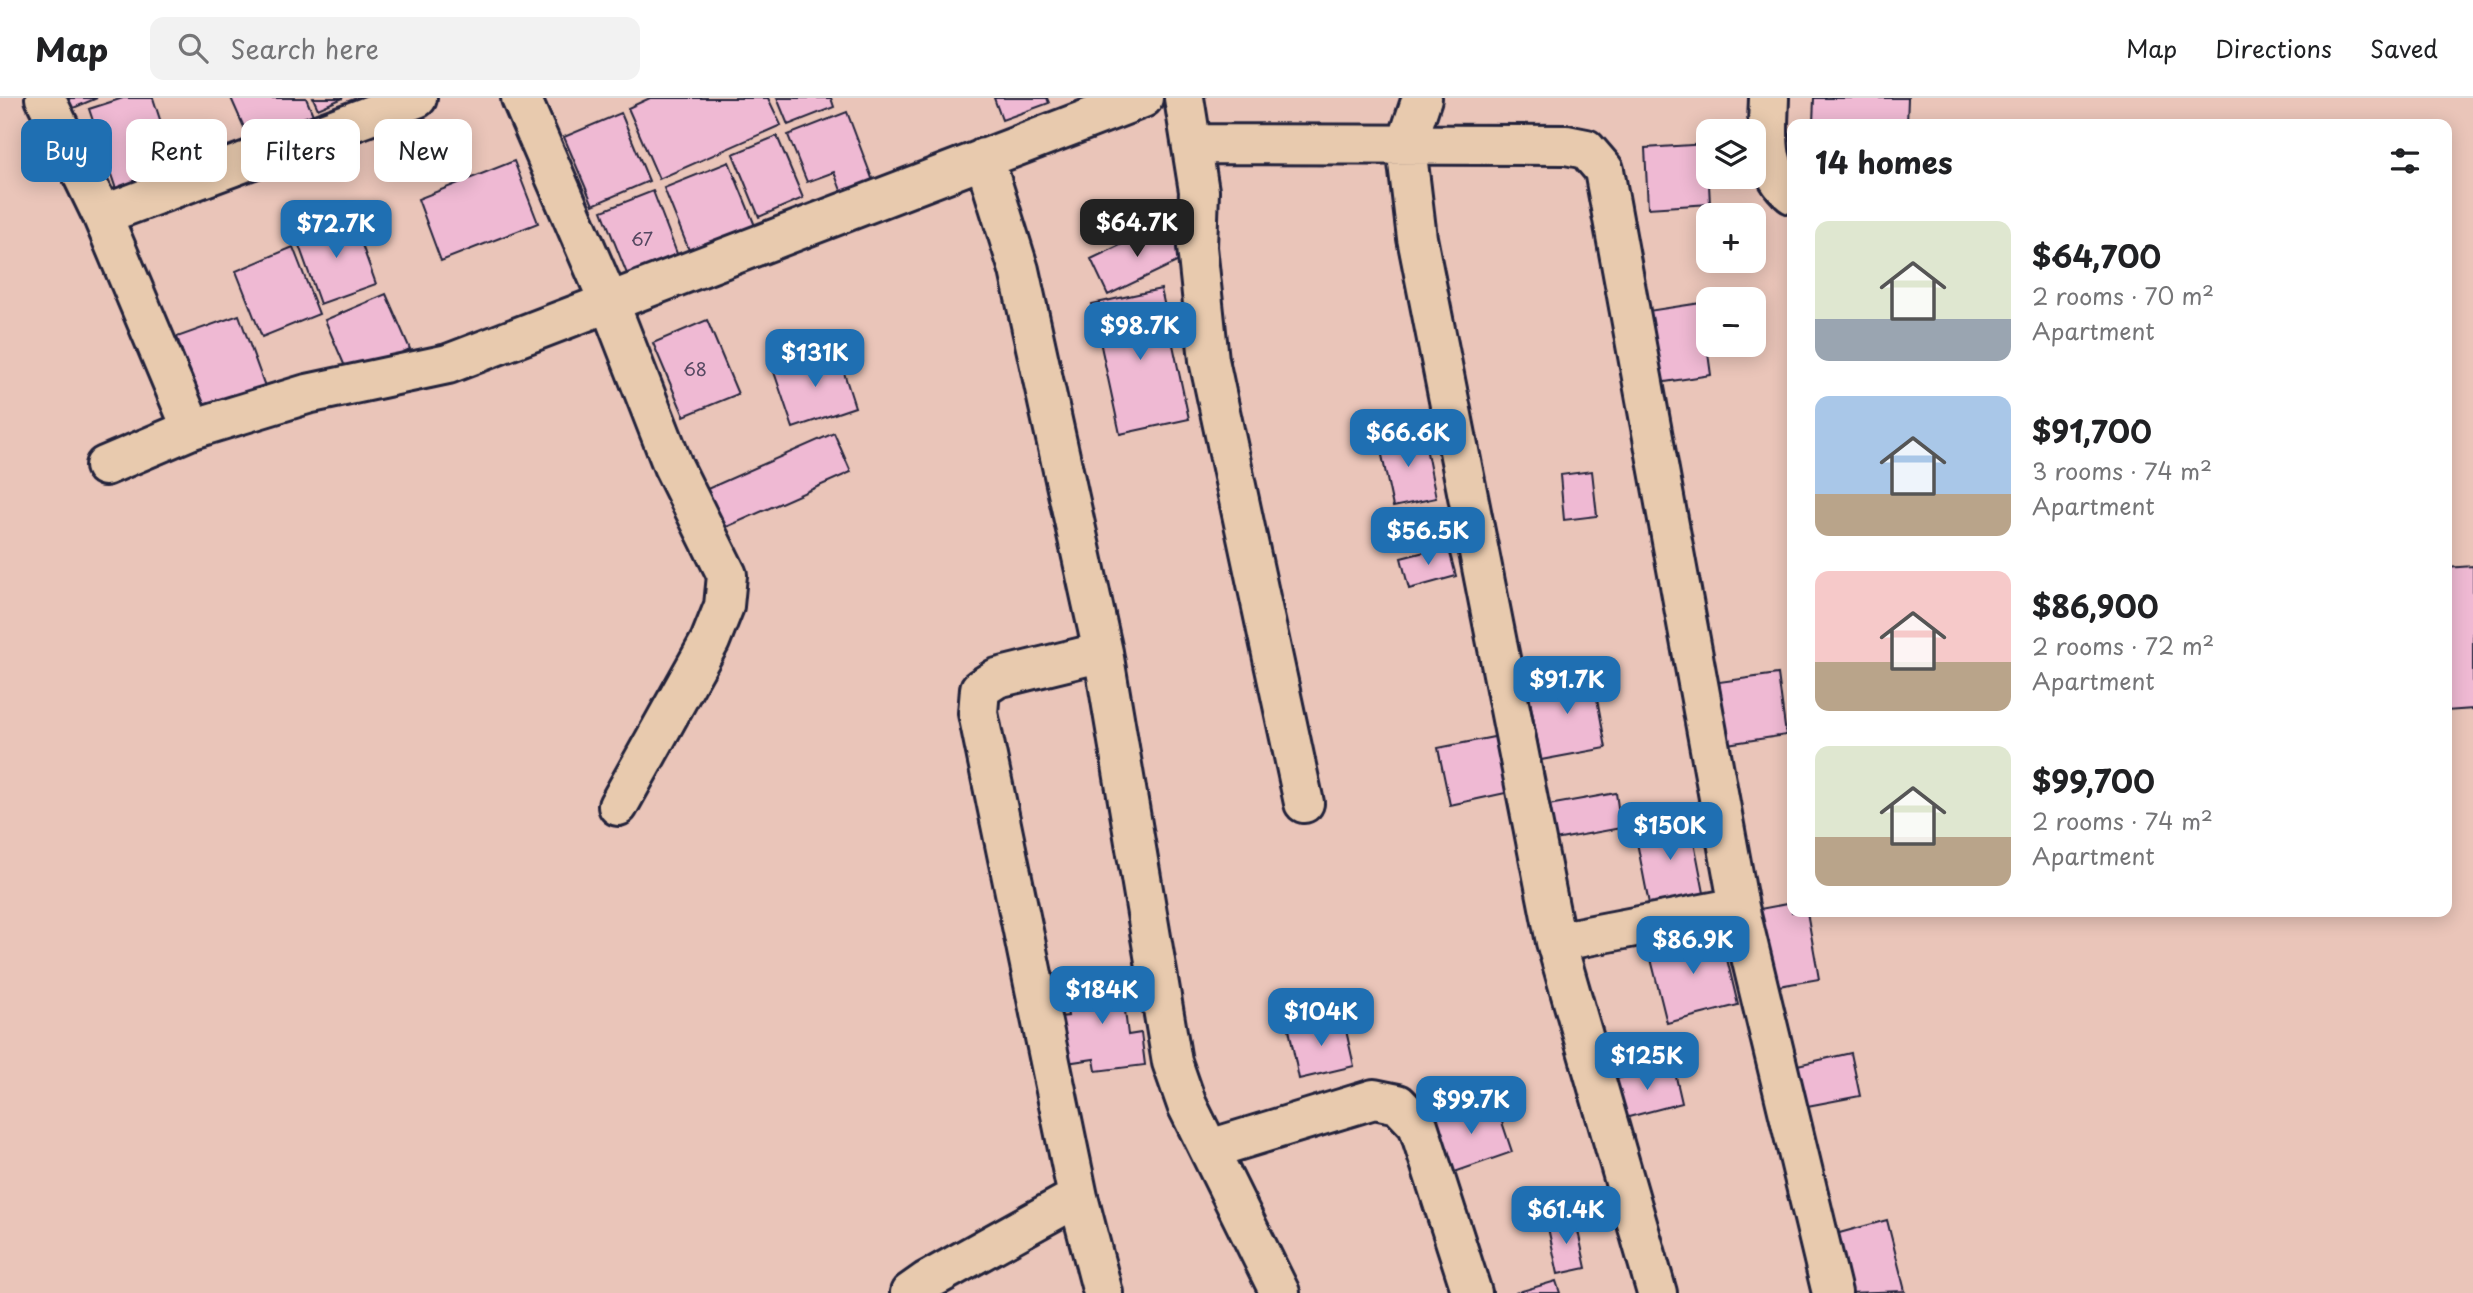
<!DOCTYPE html>
<html lang="en">
<head>
<meta charset="utf-8">
<style>
  body { margin:0; font-family:"Playpen Sans",sans-serif; background:#f2f2f2; color:#202124; height:100vh; display:flex; flex-direction:column; font-size:26px; white-space:nowrap }
  * { box-sizing:border-box; margin:0 }
  p { font-size:23px; color:#757577 }
  .icon { flex:none; width:38px; height:38px; fill:none; stroke:currentColor; stroke-width:2; stroke-linecap:round; stroke-linejoin:round }
  .map { position:relative; flex:1; overflow:hidden }
  .panel { position:absolute; left:1787px; top:21px; width:665px; height:798px; display:flex; flex-direction:column; background:#fff; border-radius:14px; box-shadow:0 4px 18px #0003 }
  .panel>* { flex:none }
  .hud { position:absolute; left:21px; top:21px; width:665px; height:63px; display:flex; gap:14px }
  .buttons { position:absolute; left:1696px; top:21px; display:grid; gap:14px }
  .buttons a { display:grid; place-items:center; width:70px; height:70px; border-radius:14px; background:#fff; box-shadow:0 4px 18px #0003; font-size:35px }
  .price { position:absolute; translate:-50% -60px; padding:0 16px; border-radius:14px; background:#1f6fb2; color:#fff; font-size:23px; line-height:46px; filter:drop-shadow(0 2px 4px #0008) }
  .price::after { content:''; position:absolute; left:50%; top:42px; width:21px; height:16px; margin-left:-10px; background:inherit; clip-path:polygon(0 0,100% 0,50% 100%) }
  .price.selected { background:#222; color:#fff }
  ul { padding:0; list-style:none }
  li { display:flex; align-items:center; gap:21px; height:175px; padding:0 28px }
  li span { display:grid; place-items:center; flex:none; width:196px; height:140px; border-radius:14px; color:#555 }
  li>.icon { margin-inline-start:auto }
  span .icon { width:84px; height:84px; fill:#fffc; stroke-width:1 }
  li b { font-size:30px }
  h2 { display:flex; justify-content:space-between; align-items:center; height:84px; padding:0 28px; font-size:30px }
  .pill { padding:0 24px; border-radius:14px; background:#fff; box-shadow:0 4px 18px #0003; font-size:24px; line-height:63px }
  .pill.selected { background:#1f6fb2; color:#fff }
  header { display:flex; align-items:center; gap:42px; box-sizing:border-box; height:98px; padding:0 35px; background:#fff; border-bottom:2px solid #e0e0e0 }
  header strong { font-size:33px }
  nav { display:flex; gap:38px; margin-inline-start:auto; font-size:24px }
  .search { width:490px; height:63px; background:#f2f2f2; display:flex; align-items:center; gap:18px; box-sizing:border-box; padding:0 24px; border-radius:14px; color:#757577; font-size:26px }
  .map>svg:first-child { display:block }
  .building { fill:#efb9d3; stroke:#22223b; stroke-width:2 }
  .lines { fill:none; stroke-linecap:round; stroke-linejoin:round }
  .minor-casing { stroke:#22223b; stroke-width:44 }
  .minor { stroke:#e8caae; stroke-width:38 }
  .labels { text-anchor:middle; dominant-baseline:central; stroke-width:5; stroke-linejoin:round; paint-order:stroke }
  .number-label { font-size:18px; fill:#554861 }
</style>
</head>
<body>
<header>
<strong>Map</strong>
<div class="search"><svg class="icon" aria-label="search" viewBox="0 0 24 24"><circle cx="10" cy="10" r="6"/><path d="M15 15l6 6"/></svg>Search here</div>
<nav><a>Map</a><a>Directions</a><a>Saved</a></nav>
</header>
<div class="map">
<svg width="2473" height="1195" viewBox="0 0 2473 1195">
  <rect width="100%" height="100%" fill="#eac5b9"/>
  <filter id="ink" filterUnits="userSpaceOnUse"><feTurbulence type="fractalNoise" baseFrequency=".0143" numOctaves="2"/><feDisplacementMap in="SourceGraphic" scale="14" xChannelSelector="R" yChannelSelector="G"/><feConvolveMatrix kernelMatrix="1 2 1 2 8 2 1 2 1" color-interpolation-filters="sRGB"/></filter>
  <g filter="url(#ink)">
    <!-- building -->
    <path class="building" d="M58,0H97L64,14Z
      M123,0H153L180,83L120,103L89,11Z
      M231,0H306L316,24L254,52Z
      M313,0H343L318,11Z
      M650,0H768L781,27L659,81L628,10Z
      M777,0H831L834,9L788,27Z
      M994,0H1047L1049,5L1002,22Z
      M1814,0H1908L1907,26H1813Z
      M847,14L873,83L842,95L834,74L807,84L788,37Z
      M621,15L649,83L593,107L564,39Z
      M777,38L803,100L759,119L733,56Z
      M1707,46L1710,106L1648,110L1645,50Z
      M514,63L538,125L441,163L418,101Z
      M729,64L760,140L695,167L664,90Z
      M653,93L681,166L631,186L602,113Z
      M352,119L376,186L320,206L296,139Z
      M1166,125L1183,161L1108,197L1091,161Z
      M293,149L319,216L262,239L236,173Z
      M1161,191L1189,321L1120,336L1092,206Z
      M386,196L410,251L349,278L325,222Z
      M1701,205L1711,277L1658,285L1648,213Z
      M239,217L267,294L204,317L177,239Z
      M707,222L738,296L684,318L653,245Z
      M837,253L855,309L793,330L774,274Z
      M1423,334L1436,400L1393,409L1379,343Z
      M834,335L851,374L713,435L696,396Z
      M1592,373L1597,418L1564,422L1560,377Z
      M1448,448L1456,478L1409,491L1401,460Z
      M2473,468V611L2446,613V470Z
      M1592,573L1606,650L1541,662L1527,586Z
      M1778,576L1786,637L1727,646L1719,584Z
      M1499,638L1510,694L1450,707L1438,650Z
      M1616,695L1621,730L1549,743L1543,708Z
      M1689,718L1705,800L1650,811L1634,729Z
      M1792,805V814H1807L1819,881L1773,889L1760,811Z
      M1720,832L1738,907L1667,925L1648,849Z
      M1133,877L1136,895L1123,897L1128,937L1141,935L1145,967L1096,973L1094,961L1066,965L1059,919L1068,918L1065,897L1090,894L1089,882Z
      M1343,919L1354,968L1299,981L1289,931Z
      M1851,955L1860,998L1802,1009L1793,968Z
      M1673,966L1682,1005L1621,1021L1612,982Z
      M1494,1000L1512,1054L1449,1076L1430,1021Z
      M1575,1119L1586,1170L1558,1176L1547,1125Z
      M1887,1122L1905,1193L1847,1195L1832,1137Z
      M1556,1183L1560,1195H1515Z"/>
    <g class="lines">
      <defs>
        <path id="minor" d="M45,0L102,117L192,331
          M521,0L609,204L673,368L727,477L724,508L710,543L618,708
          M1184,0L1199,93L1197,149L1209,262L1304,705
          M1422,0L1406,48L1417,140L1556,844L1657,1195
          M1769,0C1768,35 1762,71 1792,96
          M1192,46L1566,47L1586,51L1604,72L1739,809L1832,1195
          M984,60L1019,172L1103,554L1172,964L1187,1007L1280,1195
          M102,117L417,0
          M105,368L192,331L307,296L448,266L1143,0
          M1103,554L997,580L980,591L978,615L1078,1099L1103,1195
          M1556,844L1739,809
          M1210,1051L1374,1001L1398,1006L1418,1027L1472,1195
          M910,1195L927,1183L1078,1099"/>
      </defs>
      <!-- minor casing -->
      <use href="#minor" class="minor-casing"/>
      <!-- minor -->
      <use href="#minor" class="minor"/>
    </g>
  </g>
  <g class="labels">
    <!-- number labels -->
    <g class="number-label">
      <text x="642" y="140">67</text>
      <text x="695" y="270">68</text>
    </g>
  </g>
</svg>
<div class="buttons">
<a><svg class="icon" aria-label="layers" viewBox="0 0 24 24"><path d="M12 4l9 5-9 5-9-5zM3 14l9 5 9-5"/></svg></a>
<a>+</a>
<a>−</a>
</div>
<b class="price selected" style="left:1137px;top:161px">$64.7K</b>
<b class="price" style="left:336px;top:162px">$72.7K</b>
<b class="price" style="left:1140px;top:264px">$98.7K</b>
<b class="price" style="left:815px;top:291px">$131K</b>
<b class="price" style="left:1408px;top:371px">$66.6K</b>
<b class="price" style="left:1428px;top:469px">$56.5K</b>
<b class="price" style="left:1567px;top:618px">$91.7K</b>
<b class="price" style="left:1670px;top:764px">$150K</b>
<b class="price" style="left:1693px;top:878px">$86.9K</b>
<b class="price" style="left:1102px;top:928px">$184K</b>
<b class="price" style="left:1321px;top:950px">$104K</b>
<b class="price" style="left:1647px;top:994px">$125K</b>
<b class="price" style="left:1471px;top:1038px">$99.7K</b>
<b class="price" style="left:1566px;top:1148px">$61.4K</b>
<div class="hud">
<a class="pill selected">Buy</a>
<a class="pill">Rent</a>
<a class="pill">Filters</a>
<a class="pill">New</a>
</div>
<section class="panel">
<h2>14 homes<svg class="icon" aria-label="filters" viewBox="0 0 24 24"><path d="M4 7h16M4 17h16"/><circle cx="9" cy="7" r="2"/><circle cx="15" cy="17" r="2"/></svg></h2>
<ul>
<li><span style="background:linear-gradient(#dfe7d0 70%,#9aa5b1 0)"><svg class="icon" aria-label="home" viewBox="0 0 24 24"><path d="M3 11l9-7 9 7M6 9v11h12V9"/></svg></span><div><b>$64,700</b><p>2 rooms · 70 m²</p><p>Apartment</p></div></li>
<li><span style="background:linear-gradient(#a9c7e8 70%,#b9a48a 0)"><svg class="icon" aria-label="home" viewBox="0 0 24 24"><path d="M3 11l9-7 9 7M6 9v11h12V9"/></svg></span><div><b>$91,700</b><p>3 rooms · 74 m²</p><p>Apartment</p></div></li>
<li><span style="background:linear-gradient(#f6c9c9 65%,#b9a48a 0)"><svg class="icon" aria-label="home" viewBox="0 0 24 24"><path d="M3 11l9-7 9 7M6 9v11h12V9"/></svg></span><div><b>$86,900</b><p>2 rooms · 72 m²</p><p>Apartment</p></div></li>
<li><span style="background:linear-gradient(#dfe7d0 65%,#b9a48a 0)"><svg class="icon" aria-label="home" viewBox="0 0 24 24"><path d="M3 11l9-7 9 7M6 9v11h12V9"/></svg></span><div><b>$99,700</b><p>2 rooms · 74 m²</p><p>Apartment</p></div></li>
</ul>
</section>
</div>
</body>
</html>
